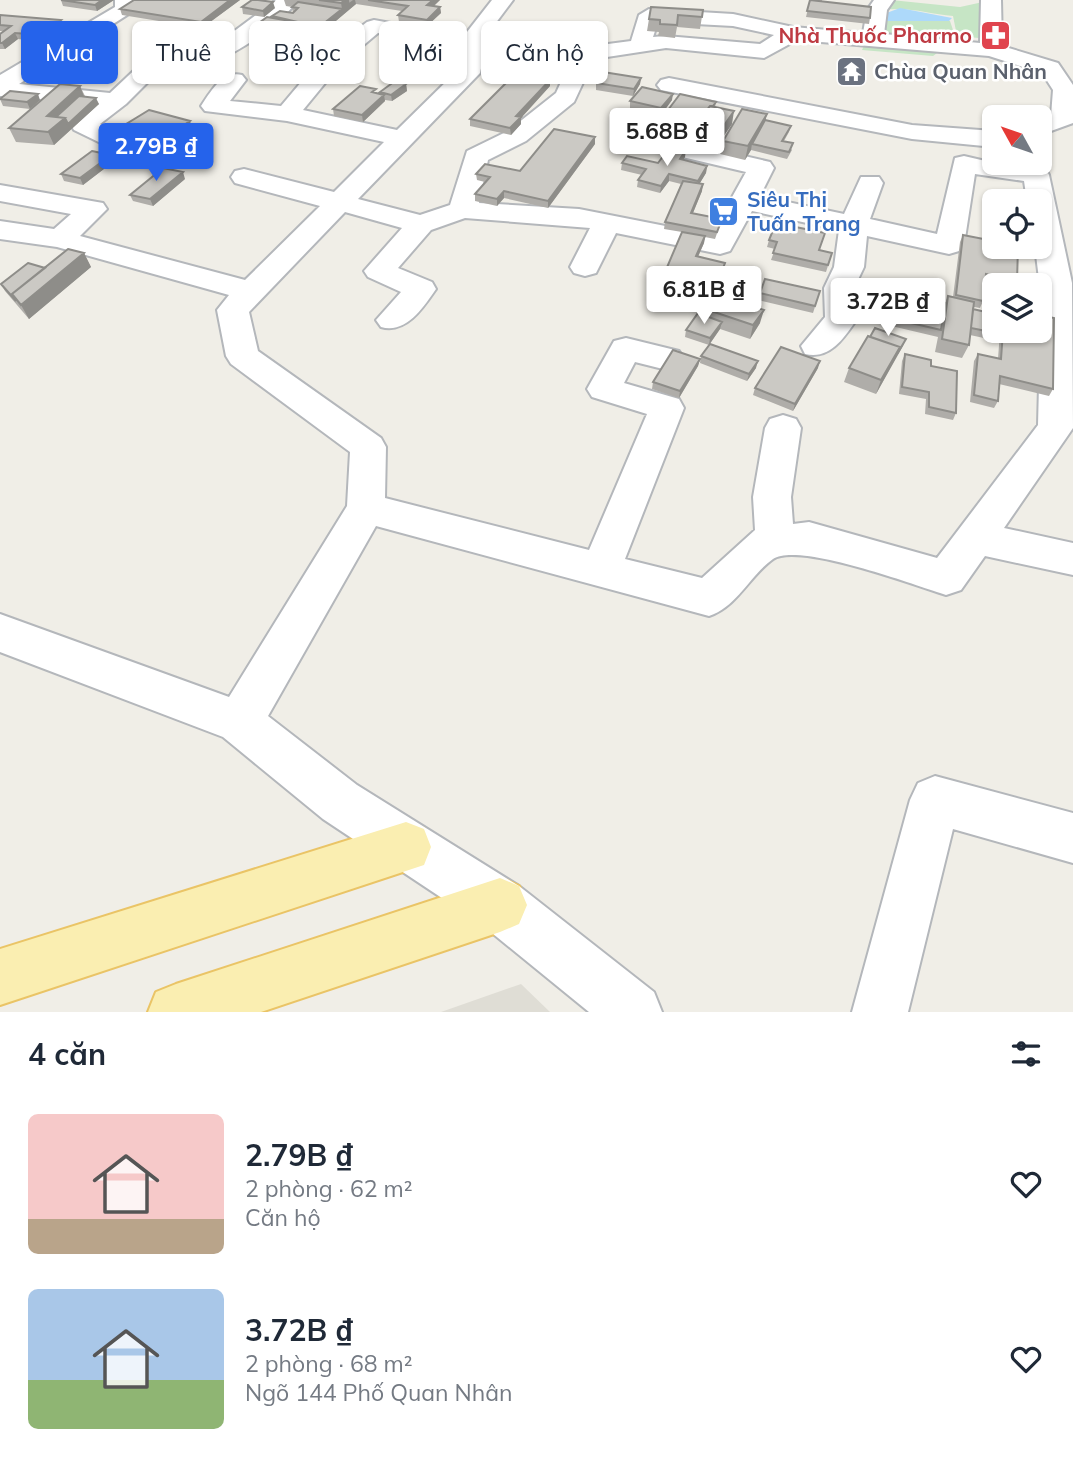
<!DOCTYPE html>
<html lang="vi">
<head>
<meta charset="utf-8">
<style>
  body { margin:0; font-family:Mulish,sans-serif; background:#f2f2f3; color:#1f2937; height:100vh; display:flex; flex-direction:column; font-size:26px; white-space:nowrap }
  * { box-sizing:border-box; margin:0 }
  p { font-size:23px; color:#747a83 }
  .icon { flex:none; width:38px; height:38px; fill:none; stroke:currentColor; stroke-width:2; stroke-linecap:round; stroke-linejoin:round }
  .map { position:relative; height:1012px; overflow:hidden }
  .sheet { display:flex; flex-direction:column; background:#fff; flex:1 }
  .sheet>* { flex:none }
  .banner { position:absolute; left:21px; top:21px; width:700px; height:63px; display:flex; gap:14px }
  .needle { width:46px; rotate:310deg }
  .fabs { position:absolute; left:982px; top:105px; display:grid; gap:14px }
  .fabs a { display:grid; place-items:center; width:70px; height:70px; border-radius:10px; background:#fff; box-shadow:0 2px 5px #0004; font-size:35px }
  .price { position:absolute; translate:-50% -60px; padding:0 16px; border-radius:7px; background:#fff; color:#222; font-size:23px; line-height:46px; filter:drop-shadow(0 2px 4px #0008) }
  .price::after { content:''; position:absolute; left:50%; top:42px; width:21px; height:16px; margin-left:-10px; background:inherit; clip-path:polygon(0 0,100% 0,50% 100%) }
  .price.active { background:#2563eb; color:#fff }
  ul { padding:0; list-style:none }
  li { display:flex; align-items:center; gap:21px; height:175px; padding:0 28px }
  li span { display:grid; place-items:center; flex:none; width:196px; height:140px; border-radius:10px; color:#555 }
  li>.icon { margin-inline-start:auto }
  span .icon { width:84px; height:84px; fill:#fffc; stroke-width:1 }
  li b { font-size:30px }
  h2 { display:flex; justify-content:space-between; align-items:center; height:84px; padding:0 28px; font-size:30px }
  .tag { padding:0 24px; border-radius:10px; background:#fff; box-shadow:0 2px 5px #0004; font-size:24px; line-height:63px }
  .tag.active { background:#2563eb; color:#fff }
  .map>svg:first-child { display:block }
  .education { fill:#dfddd5 }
  .green { fill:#c6e5c5 }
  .water { fill:#add9fa }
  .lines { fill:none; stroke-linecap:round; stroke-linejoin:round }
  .minor-casing { stroke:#b4b7bb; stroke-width:4 }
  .major-casing { stroke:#eac466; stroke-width:4 }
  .minor { fill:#fff; fill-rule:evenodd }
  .major { fill:#faeeb1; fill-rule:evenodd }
  .wall { fill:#afada9 }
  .shaded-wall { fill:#8e8d89 }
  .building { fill:#cbc9c4; stroke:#8e8d89; stroke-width:2 }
  .labels { text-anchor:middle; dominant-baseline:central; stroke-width:5; stroke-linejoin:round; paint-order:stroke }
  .far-health-label { font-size:21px; font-weight:bold; fill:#be3a42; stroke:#fff; text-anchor:end }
  .far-worship-label { font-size:21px; font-weight:bold; fill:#5b616d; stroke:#fff; text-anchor:start }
  .far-shop-label { font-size:21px; font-weight:bold; fill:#366cbe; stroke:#fff; text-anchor:start }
</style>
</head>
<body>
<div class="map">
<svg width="1073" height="1012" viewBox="0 0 1073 1012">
  <rect width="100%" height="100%" fill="#f0eee7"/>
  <!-- education -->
  <path class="education" d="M521,984L550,1012H441Z"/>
  <!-- green -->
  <path class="green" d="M891,0L960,7L983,2L990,39L957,36L953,16C930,14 907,6 884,10Z
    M876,21H950L956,39L933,56L862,50Z"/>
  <!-- water -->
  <path class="water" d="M900,8L952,18L949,21H887L881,15Z"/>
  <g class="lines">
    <defs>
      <path id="minor" d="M115,0H135V10L19,84L110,93L144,61L185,58L229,35L276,0H298C274,34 200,79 157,73L126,104L100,124L131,139L135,144L131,149H113L74,130L71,125L95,104L0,96V75L115,7Z
        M492,0H513L492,28L585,47L631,41L639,15L649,9L733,14L793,27L863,33L867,10L874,0H894L887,10L884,34L980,43L981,0H1001L1002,46L1058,63L1073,85V123L1040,135V120L1051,116L1053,90L1042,73L989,56L797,40L764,58L666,48L594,59L574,102L526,141L488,160L479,203L579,209L711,235L746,172L640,147L636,142L640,137L649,134L770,162L774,168L760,196L844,214L861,177H879L883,183L870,219L937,234L955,158L964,156L994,163H1040V157L1049,175L1072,283L1073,428L1004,528L1073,543V575L985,556L961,590L946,595C914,585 799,542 773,559C749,576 738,606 709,616L376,526L268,716L357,785L519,886L654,992L662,1012H589L481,924L323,819L223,737L0,652V614L229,697L347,506L350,452L231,364L226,356L217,310L229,295L57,247L0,239V221L54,229L71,214L0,201V185L103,203L107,209L80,236L245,280L320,206L235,183L231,177L235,171L244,169L334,192L384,142L287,121L205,111L201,106C211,91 223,70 242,75L246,80L230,101L281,106L324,55L367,22L374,20L413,27L416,32L413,37L405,38L378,33L340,65L303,110L397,130L456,72L416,64L413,59L416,54L424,52L462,59L467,32ZM658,22L733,26L774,35L760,44L666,36L653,37ZM487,40L572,58L556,93L508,131L467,151L450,205L420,215L358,199L480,73ZM975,174L1024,181L1027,201H1040V247H1035L1045,327L1040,346L1038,425L937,558L809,522L793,524L791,497L801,428L796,419L783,415L770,419L765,428L753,497L755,530L702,578L625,559L684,408L679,399L624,383L635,362L667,370L679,367L684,359L679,351L626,338L614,341L587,389L592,397L647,414L589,550L385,498L386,447L381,438L258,351L249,312L345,212L402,228L364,271L368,277L401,292L376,320L381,327C406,334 423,308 436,289L432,282L398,268L431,230L465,218L590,228L570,267L574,273L585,276L596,273L616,233L720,254L730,251L752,211L839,230L834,267L824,288L825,317L801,346L805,354C830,360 844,338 857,319L854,288L864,267L867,236L949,254L959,251L964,245Z
        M669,78L912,125L994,131V147L912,139L661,90L657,85L661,80Z
        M935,776L1073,813V863L953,829L908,1012H852L910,800L918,783Z"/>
      <path id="major" d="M406,822L424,829L431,847L424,865L0,1005V949Z
        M500,878L519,886L527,905L519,924L500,932L261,1012H148L156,992L176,984Z"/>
    </defs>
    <!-- minor casing -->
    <use href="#minor" class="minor-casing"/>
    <!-- major casing -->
    <use href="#major" class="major-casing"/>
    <!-- minor -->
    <use href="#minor" class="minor"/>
    <!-- major -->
    <use href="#major" class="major"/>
  </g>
  <!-- wall -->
  <path class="wall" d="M61,0H114L97,11L63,6Z
    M134,0H240L202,28L122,15L120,9Z
    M284,0H440L434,6L440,7L441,13L427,26L399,22L398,15L402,11L356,4L324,31L319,30L304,42L254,34L252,28L272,18V16L293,13L292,7L286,6Z
    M810,0H822V1L870,18L869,24L806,17Z
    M242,7L275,8L264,17L243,14Z
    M703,10L700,29L677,27L675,38L658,36L659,32L647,31L649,19Z
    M0,15L61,20L63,27L44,42L18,39L5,49H0V34L4,31H0Z
    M641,78L640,84L633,96L596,90V83Z
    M406,84L407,91L392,101L385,100V101L363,122L334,116L333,109L380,94V92Z
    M80,86L85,96L99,104L54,145L16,142L9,128Z
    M550,86L521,118V124L511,135L470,126V119Z
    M0,99L40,100L30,109L3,106Z
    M672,100L661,115L630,108V101Z
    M716,102L715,107L732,124L716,147L691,141L686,149L661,143V136L672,122L664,120L665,114Z
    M765,120L791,126L789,132L784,141L792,150L787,159L751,150L745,160L720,154L723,141Z
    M123,126L192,127L166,145L126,133Z
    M595,144L548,208L504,198L497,206L475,201V194L485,182L477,180L476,174L520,171Z
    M111,155L113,162L83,185L64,181L61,174Z
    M685,157L683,160L707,166L706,173L699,184L702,191L693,213L722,219L715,239L705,237L704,243L698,257L725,263L724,270L716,290L664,279L665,272L682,232L664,229L665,222L681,184L669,181L660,193L637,187L638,180L642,175L621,170L622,163H658Z
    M185,179L153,206L133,201L130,195Z
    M963,235L1017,281L1015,285H1002L985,282L983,301L980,308L974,307L973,309L996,333L993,340L970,335L969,345L962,358L935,352L938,337L866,320L872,294L877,281L917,297L945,303L948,296L953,297L960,242Z
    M769,240L832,253L826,272L771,260L775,249L767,247Z
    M84,253L91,267L29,319L5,291L1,284Z
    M820,291L813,313L758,300L760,293Z
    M699,307L760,323L750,339L720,329L709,345L685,337L686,330L698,313Z
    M1000,331H1040L1053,389L1049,396L999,384L998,401L994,408L970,402L974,361L978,354L998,359Z
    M906,339L876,394L844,382L849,368Z
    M905,354L931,366L956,413L953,420L925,414L926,399L899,394L902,361Z
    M701,356L756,368L747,381L700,363Z
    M700,359L698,366L679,398L652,389L653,382Z
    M818,368L793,411L753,395L755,388Z"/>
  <!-- shaded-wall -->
  <path class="shaded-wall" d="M102,0H114L97,11L95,5Z
    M230,0H240L202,28L201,22Z
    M345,0H349L350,9L324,31L323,24L342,9L341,3Z
    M353,0H355L356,4L350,9L349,3Z
    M433,0H440L428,11L427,5Z
    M273,2L275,8L264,17L263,11Z
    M440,7L441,13L427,26V20Z
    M61,20L63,27L44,42L42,35Z
    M318,24L319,30L304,42L303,36Z
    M15,33L18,39L5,49L2,43Z
    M641,78L640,84L633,96L634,89Z
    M550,80V86L521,118V124L511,135L510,128L516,116Z
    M406,84L407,91L392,101L391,95Z
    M80,86L85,99L59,123L47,116Z
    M38,94L40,100L30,109L27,102Z
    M673,94L672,100L661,115V108Z
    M384,95L385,101L363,122L362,115Z
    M96,98L99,104L54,145L48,132L65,118Z
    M734,111L732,124L716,147L718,134Z
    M767,114L764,127L752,144L751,150L745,160L748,146Z
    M190,121L192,127L166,145L164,138Z
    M692,135L691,141L686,149L687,142Z
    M595,137V144L548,208V201Z
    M686,150L685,157L679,166L680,159Z
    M111,155L113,162L83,185L80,178Z
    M707,166L706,173L697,188L698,181Z
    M183,172L185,179L153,206L150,199Z
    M669,174V181L660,193L661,186Z
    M703,184L702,191L690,220L691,213Z
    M504,191V198L497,206V199Z
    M705,236L704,243L695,263L696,256Z
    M84,253L91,267L29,319L21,305Z
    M764,310L760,323L750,339L753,325Z
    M722,322L720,329L709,345L710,338Z
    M906,339L903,346L876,394L881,380L900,347Z
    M700,359L698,366L679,398L680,391Z
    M758,361L756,368L747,381L749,374Z
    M820,361L818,368L793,411L795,404Z"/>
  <!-- building -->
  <path class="building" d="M61,0H102L95,5Z
    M134,0H230L201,22L120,9Z
    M252,0H258L273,2L263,11L242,7Z
    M319,0H345L341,3Z
    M368,0H433L427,5L440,7L427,20L398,15L408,6Z
    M810,0L871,7L870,18L807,11Z
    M298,2L342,9L323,24H318L303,36L252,28L267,17L302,23L272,16L280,11L293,13L298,8L292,7Z
    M651,7L703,10L702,17L678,15L677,25L660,24V20L649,19Z
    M0,15L61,20L42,35L15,33L2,43H0V34L11,26L0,25Z
    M603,72L641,78L634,89L596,83Z
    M516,73L550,80L516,116L521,117L510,128L470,119Z
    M395,81L406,84L391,95L380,92Z
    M60,84L80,86L47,116L65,118L48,132L9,128Z
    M360,86L376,89L372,92L384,95L362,115L333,109Z
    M642,87L673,94L661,108L630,101Z
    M10,91L38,94L27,102L0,99Z
    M680,94L716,102L713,106H710L693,128L692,135L687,142L661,136L677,116L665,114Z
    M79,96L96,98L68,124L65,118L56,117Z
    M710,106L734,111L718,134L693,128Z
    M742,109L767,114L748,146L723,141Z
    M149,110L190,121L164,138L123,126Z
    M765,120L791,126L782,141L793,143L789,152L752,144Z
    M554,129L595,137L548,201L504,191L497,199L475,194L490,177L476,174L485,164L520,171Z
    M670,147L686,150L680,159L707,166L698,181L669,174L661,186L638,180L646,169L622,163L627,156L658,163Z
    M92,151L111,155L80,178L61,174Z
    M163,168L183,172L150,199L130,195Z
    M683,181L703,184L691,213L722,219L717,232L665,222Z
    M776,223L825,233L819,250L832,253L828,265L773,253L777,242L769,240Z
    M682,232L705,236L696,256L725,263L717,283L665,272Z
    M963,235L994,241V247H1018L1017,281L986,274L983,301L956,295Z
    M68,249L84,253L21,305L12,294Z
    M28,263L45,268L12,294L16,301L1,284Z
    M765,279L820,291L815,306L760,293Z
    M877,281L919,290L914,316L871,307Z
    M710,292L764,310L753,325L699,307Z
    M948,296L974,302L969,345L942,339Z
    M917,297L945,303L941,330L911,323L914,316Z
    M973,309L994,314V331H997L996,333L971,328Z
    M698,313L722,322L710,338L686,330Z
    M1040,315L1054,318L1053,389L1000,376L998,401L974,395L978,354L1001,359L1003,331H1040Z
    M875,328L906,339L897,354L900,347L870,337Z
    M868,336L900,347L881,380L849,368Z
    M710,344L758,361L749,374L701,356Z
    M781,347L820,361L795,404L755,388Z
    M673,350L700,359L680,391L653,382Z
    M905,354L931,360V366L957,371L956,413L929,407V392L902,387Z"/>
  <!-- icons -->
  <defs>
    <symbol id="pharmacy-square" viewBox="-11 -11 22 22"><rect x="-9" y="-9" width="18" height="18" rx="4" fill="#e0444e" stroke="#fff"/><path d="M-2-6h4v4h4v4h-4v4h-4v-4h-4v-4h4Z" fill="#fff"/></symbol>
    <symbol id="temple-square" viewBox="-11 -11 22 22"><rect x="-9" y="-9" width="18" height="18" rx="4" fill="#6b7280" stroke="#fff"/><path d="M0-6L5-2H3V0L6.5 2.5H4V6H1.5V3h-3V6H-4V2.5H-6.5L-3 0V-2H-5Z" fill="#fff"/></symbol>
    <symbol id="supermarket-square" viewBox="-11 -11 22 22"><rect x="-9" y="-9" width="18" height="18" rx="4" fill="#3f7fe0" stroke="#fff"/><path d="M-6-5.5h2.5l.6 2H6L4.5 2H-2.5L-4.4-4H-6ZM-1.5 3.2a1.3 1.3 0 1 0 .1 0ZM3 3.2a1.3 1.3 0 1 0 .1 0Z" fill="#fff"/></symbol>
  </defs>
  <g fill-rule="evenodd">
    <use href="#pharmacy-square" x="978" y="18" width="35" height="35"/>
    <use href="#temple-square" x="834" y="54" width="35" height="35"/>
    <use href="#supermarket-square" x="706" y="194" width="35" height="35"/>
  </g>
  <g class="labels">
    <!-- far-health labels -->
    <g class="far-health-label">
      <text x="972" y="35">Nhà Thuốc Pharmo</text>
    </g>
    <!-- far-worship labels -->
    <g class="far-worship-label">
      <text x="874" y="71">Chùa Quan Nhân</text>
    </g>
    <!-- far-shop labels -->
    <g class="far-shop-label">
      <text x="747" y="199">Siêu Thị<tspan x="747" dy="24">Tuấn Trang</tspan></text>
    </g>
  </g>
</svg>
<div class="fabs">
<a><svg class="needle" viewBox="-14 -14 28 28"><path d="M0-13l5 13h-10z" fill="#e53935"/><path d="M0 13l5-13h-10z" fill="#747a83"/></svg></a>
<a><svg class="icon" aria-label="locate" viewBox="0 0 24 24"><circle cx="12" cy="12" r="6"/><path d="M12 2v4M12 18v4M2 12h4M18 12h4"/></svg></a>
<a><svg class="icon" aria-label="layers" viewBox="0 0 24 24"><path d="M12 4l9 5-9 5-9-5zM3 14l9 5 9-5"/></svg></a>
</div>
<b class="price" style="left:667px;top:168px">5.68B ₫</b>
<b class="price active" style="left:156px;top:183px">2.79B ₫</b>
<b class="price" style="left:704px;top:326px">6.81B ₫</b>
<b class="price" style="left:888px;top:338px">3.72B ₫</b>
<div class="banner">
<a class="tag active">Mua</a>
<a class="tag">Thuê</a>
<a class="tag">Bộ lọc</a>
<a class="tag">Mới</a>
<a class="tag">Căn hộ</a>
</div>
</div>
<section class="sheet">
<h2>4 căn<svg class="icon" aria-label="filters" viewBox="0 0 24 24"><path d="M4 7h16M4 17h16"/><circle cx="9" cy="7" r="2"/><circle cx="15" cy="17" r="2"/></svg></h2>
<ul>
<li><span style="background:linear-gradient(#f6c9c9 75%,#b9a48a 0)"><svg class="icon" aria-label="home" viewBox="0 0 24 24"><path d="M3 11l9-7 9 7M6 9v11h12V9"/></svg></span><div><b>2.79B ₫</b><p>2 phòng · 62 m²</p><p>Căn hộ</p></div><svg class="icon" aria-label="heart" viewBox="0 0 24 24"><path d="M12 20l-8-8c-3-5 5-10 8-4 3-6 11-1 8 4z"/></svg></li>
<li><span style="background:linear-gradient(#a9c7e8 65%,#8fb573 0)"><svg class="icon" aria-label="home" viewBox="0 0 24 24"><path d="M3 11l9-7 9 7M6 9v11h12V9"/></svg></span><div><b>3.72B ₫</b><p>2 phòng · 68 m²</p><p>Ngõ 144 Phố Quan Nhân</p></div><svg class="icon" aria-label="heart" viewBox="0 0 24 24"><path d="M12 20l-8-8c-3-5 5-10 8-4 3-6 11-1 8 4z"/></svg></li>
</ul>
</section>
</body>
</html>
